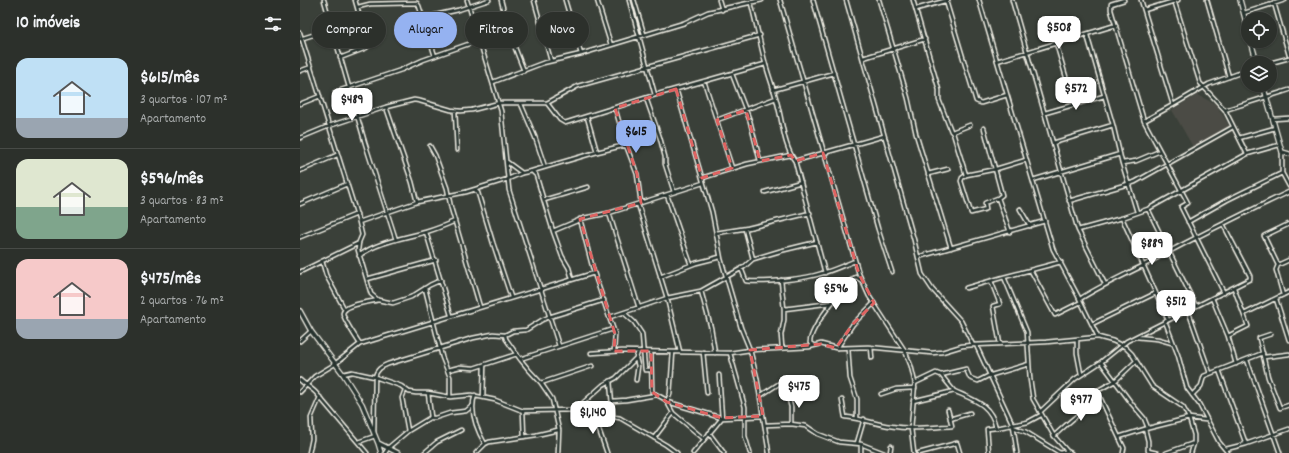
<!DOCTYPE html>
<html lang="pt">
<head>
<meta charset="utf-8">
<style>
  body { margin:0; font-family:Dekko,sans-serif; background:#343833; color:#f1f3f6; height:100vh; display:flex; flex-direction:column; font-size:15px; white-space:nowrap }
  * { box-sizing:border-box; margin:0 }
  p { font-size:13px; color:#a6a9a9 }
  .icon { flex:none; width:22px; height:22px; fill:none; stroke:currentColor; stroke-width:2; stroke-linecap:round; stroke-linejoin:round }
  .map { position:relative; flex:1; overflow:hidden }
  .side { display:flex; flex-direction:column; background:#2c302b; width:300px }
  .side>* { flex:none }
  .guide { position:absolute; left:12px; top:12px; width:380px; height:36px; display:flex; gap:8px }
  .tools { position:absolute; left:941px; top:12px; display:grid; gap:8px }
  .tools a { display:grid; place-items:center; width:36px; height:36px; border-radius:50%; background:#2c302b; box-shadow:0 1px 3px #0004,0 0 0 1px #484b47; font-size:20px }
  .price { position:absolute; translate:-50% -34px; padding:0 9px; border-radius:8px; background:#fff; color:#222; font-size:13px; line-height:26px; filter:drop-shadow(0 1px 2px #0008) }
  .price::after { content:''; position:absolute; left:50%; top:24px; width:12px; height:9px; margin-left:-6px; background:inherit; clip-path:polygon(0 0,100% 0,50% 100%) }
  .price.selected { background:#95b2f1; color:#111 }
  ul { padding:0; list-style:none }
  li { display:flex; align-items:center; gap:12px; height:100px; padding:0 16px }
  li+li { border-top:1px solid #484b47 }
  li span { display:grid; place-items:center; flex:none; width:112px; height:80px; border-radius:12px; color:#555 }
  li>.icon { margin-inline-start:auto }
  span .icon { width:48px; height:48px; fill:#fffc; stroke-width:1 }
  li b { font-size:17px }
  h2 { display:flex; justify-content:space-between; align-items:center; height:48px; padding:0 16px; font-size:17px }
  .tag { padding:0 14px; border-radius:18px; background:#2c302b; box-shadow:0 1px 3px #0004,0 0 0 1px #484b47; font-size:14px; line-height:36px }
  .tag.selected { background:#95b2f1; color:#111 }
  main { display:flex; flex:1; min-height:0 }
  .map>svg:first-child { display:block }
  .built { fill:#4b4c45 }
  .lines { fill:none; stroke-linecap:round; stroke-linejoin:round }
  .street-casing { stroke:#f4f1e8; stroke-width:5.5 }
  .secondary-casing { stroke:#f4f1e8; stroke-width:6 }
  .street { stroke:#26332d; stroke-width:2.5 }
  .secondary { stroke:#26332d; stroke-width:3.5 }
  .marked { fill:none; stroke:#df6462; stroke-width:3; stroke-dasharray:8 5; stroke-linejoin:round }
</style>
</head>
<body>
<main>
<section class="side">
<h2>10 imóveis<svg class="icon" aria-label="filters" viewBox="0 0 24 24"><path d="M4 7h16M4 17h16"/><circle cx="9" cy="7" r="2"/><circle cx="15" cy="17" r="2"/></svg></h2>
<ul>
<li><span style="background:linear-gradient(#bfe0f5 75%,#9aa5b1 0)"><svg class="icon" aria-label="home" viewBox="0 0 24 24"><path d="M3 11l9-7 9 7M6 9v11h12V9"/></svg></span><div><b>$615/mês</b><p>3 quartos · 107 m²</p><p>Apartamento</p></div></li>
<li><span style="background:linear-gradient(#dfe7d0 60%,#7fa58c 0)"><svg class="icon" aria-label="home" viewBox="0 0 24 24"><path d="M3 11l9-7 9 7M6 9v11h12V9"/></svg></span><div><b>$596/mês</b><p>3 quartos · 83 m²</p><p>Apartamento</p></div></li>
<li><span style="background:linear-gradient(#f6c9c9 75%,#9aa5b1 0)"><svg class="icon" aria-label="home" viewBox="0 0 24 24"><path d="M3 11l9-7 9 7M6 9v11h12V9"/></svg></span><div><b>$475/mês</b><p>2 quartos · 76 m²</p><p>Apartamento</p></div></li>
</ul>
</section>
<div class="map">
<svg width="989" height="453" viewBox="0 0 989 453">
  <rect width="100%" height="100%" fill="#3a4039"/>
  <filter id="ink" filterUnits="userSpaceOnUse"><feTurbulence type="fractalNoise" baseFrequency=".025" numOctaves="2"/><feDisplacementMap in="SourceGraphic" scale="8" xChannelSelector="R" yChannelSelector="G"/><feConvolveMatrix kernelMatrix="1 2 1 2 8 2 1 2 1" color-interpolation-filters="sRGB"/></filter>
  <g filter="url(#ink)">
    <!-- built -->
    <path class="built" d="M897,95L916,104L929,126L893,147L872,110Z"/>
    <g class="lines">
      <defs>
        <path id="street" d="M24,0L65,143L96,240
          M167,0L201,111L209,190L259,346
          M201,0L210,35L224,71
          M234,0L251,61
          M265,0L281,54
          M297,0L311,45
          M329,0L355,95
          M334,0L344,34
          M419,0L422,10
          M480,0L559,274L569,296L605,351L611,366L615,383L611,428L614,453
          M513,0L578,229L592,272
          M546,0L614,240L622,274L632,289L661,321L673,345
          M579,0L608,98L616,134L651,248
          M613,0L639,90V100L651,131L653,133L666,175
          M679,0L750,239L753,249L778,296L798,337
          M712,0L778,230L805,284
          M824,0L811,4V10L844,121L888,203L881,207L924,293
          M841,0L873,105
          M874,0L900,83L925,110L947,154
          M907,0L929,77
          M646,1L676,101L681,103L707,95
          M451,3C456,23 460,42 465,62C469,77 475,92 478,106C483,125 484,146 495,161L525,273
          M974,3L989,55
          M58,7L70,4L117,3L119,6L135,56
          M616,9L648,0
          M844,10L878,0
          M944,13L985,0
          M123,18L158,10L189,0
          M0,33L59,222L62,235L59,242L58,250L71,294L78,300L93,303L111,297L130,285L141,280
          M787,35L813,125L822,163L836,161L860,151
          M0,39L32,29
          M756,43L774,104
          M40,58L66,48L68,46L55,0
          M563,58L625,39
          M697,61L816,25
          M970,63L989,58
          M0,71L11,67
          M432,74L450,121L460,161
          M404,81L432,168
          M193,82L243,63L281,54L384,23L408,12L462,0
          M376,89L412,212L421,259L441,328L450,350L457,378L469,453
          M473,90L534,73
          M35,92L101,70L123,60L180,40
          M346,98L360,138L365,157V164L374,192
          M247,103L278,86L460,35
          M0,104L20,96
          M221,104L235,137L245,167
          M86,107L112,182L117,202
          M315,108L326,145L337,174L341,203
          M925,110L989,90
          M155,111L157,150
          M745,113L804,96
          M287,117L297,152
          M973,119L989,118
          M417,120L476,98
          M844,121L873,105L909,84L948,70
          M684,128L702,195L698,198L710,232
          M652,132L670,125
          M0,138L29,126L86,107L114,100L120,101L151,110L161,111L172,110L199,103H247L260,120L265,123L355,95L465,64
          M939,138L975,128
          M753,143L813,125
          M130,146L135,155L147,188L151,208L180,307
          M982,152V173L989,186
          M495,161L584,136
          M207,162L222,173
          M822,163L837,212
          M0,171L37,155
          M233,172L236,175L253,231L262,256L269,268L272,279
          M628,174L648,169
          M402,178L447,164L491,155
          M733,180L820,154
          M175,190L178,193L193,243L211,297
          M465,192L501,182
          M367,195L391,265
          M698,198L685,203L686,209L671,213L661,181L662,178L666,175L696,169L726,160
          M244,200L288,187
          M769,201L835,182L933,127
          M0,204L47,184
          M338,204L367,298L380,352
          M720,209L730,226
          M848,209L896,306
          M309,213L339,308
          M822,218L868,320
          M280,219L294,273L315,334L314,351
          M59,222L117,202L166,192L208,179L222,173L232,171L297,152L326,145
          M888,222L927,200L982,173
          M445,229L453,259
          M778,230L822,218L848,209L947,154L979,145
          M253,231L284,218L309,213L403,183
          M126,232L151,315
          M416,233L448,228L510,213
          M0,237L57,214
          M59,256C76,242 105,238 126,232C136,229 146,225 155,221
          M618,257L745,221
          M22,261L26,275L45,310
          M761,262L704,277L727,332L730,379L733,399L754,436L767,451
          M978,265L989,260
          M441,268L446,281C465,283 505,279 523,273C534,270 544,265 555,261
          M731,271L755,315L781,302
          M0,272L59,243
          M360,277L396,263L420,257
          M67,279L136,260
          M481,280L484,309V320L481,335L482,347
          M691,281L700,304L693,306L700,344
          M125,288L142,357L150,377V397
          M666,288L704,277
          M401,291L411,328L415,353
          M983,295L976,270L978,265L964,236L989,224
          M912,298L928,336L936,364
          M780,299C800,286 823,276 844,265C892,239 940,215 989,192
          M976,299L989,340
          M484,309L532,303
          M888,310L910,373
          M324,313L334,322L342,334L345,370H351
          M944,314L989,292
          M310,317L367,298L401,291L444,267L453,259L480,251L517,242
          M865,321L878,355L887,388L899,404L919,442L928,453
          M792,324L856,293
          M971,334L959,338L968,377L980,408L989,405
          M205,335L206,339L220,359L229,370L241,383L252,399L259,430L258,453
          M928,336L948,326L934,288
          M836,337L858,339L872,343
          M777,339V353L781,374
          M0,341L11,331
          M60,344C56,337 43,319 43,313C44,304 71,302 78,300
          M513,345L510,343C509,329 543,287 554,278L556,277L562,281
          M676,345L713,425L717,453
          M571,347L572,358
          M537,348L553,324L574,303
          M548,348L550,378L557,399V418
          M351,352L352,392L368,401
          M373,352L370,394L367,402L373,413L404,439
          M403,352L407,393
          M291,353L322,351L430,353L450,350L509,347L521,344L536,348L568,347L632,353L642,352L662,346L673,345L746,342L798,337L813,341L825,347L832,354L852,386L883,407L889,418L894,435V443L891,453
          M430,353L445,407V436L450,453
          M964,357L989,354
          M336,358L338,366L336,380
          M220,359L313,329
          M947,360L980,453
          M801,362L832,404L844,418L848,428
          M148,370L160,367L174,368L217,354
          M919,370L946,444
          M43,374L52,372L75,377L101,386L109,392L116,393H128L150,397L171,395L195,400L223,411L274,410L320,418L366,445L377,453
          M641,375L666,369L670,378L678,381L688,376L729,364
          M0,380C5,385 12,388 17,394L67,453
          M310,381L313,416
          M241,383L292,366
          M615,383L636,373L641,375L654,391
          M105,390L102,398L108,431
          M0,392L15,376L35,364L60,344L294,273
          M581,394L596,389L615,388
          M175,395C169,411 177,430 185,444
          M892,395L901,386L904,376L963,353
          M460,396L483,381
          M488,396L491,407V424
          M183,397L184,365
          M542,400L545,417C561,418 574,424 590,426C611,430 631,427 652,426L648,410
          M312,401L326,400L356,395
          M613,401L654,391C674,400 691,404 696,428L728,422L741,415
          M368,402L422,418L419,375
          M275,410L303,385L316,378L336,358L338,352
          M223,411L224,437
          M740,412L775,379L801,362L827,341L950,279V276L923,224
          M299,414V430L307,453
          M130,418H135L150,413L166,411L172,406
          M650,419L670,413
          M465,425L491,424L506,426L518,434L539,442L561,444V453
          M713,427L726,432L760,453
          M845,429L848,441V451L857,453
          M74,432L75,377C77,369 81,367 88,364L173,338L193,334L205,335L213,331L226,330L242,320L249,317L304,300
          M409,433L424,453
          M754,436C769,422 783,409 801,400
          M819,437L845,429L889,418L906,420
          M354,438L373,413
          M58,442L75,436
          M557,443L564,419
          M561,444L584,453
          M926,449L946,444L989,429
          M9,453L12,439L11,418L20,397
          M85,453L89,447L108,431L131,417L128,393
          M124,453L137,442L161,430
          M176,453L185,444L189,442L236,435L258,430
          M393,453L422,418L463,416
          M590,453L591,446
          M619,453L657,443L660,453
          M689,453L687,429L696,428
          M760,453L767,451L771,453
          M823,453L824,448L797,391L815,381L836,361
          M866,453L894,443"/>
        <path id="secondary" d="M940,0L948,30
          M951,41L957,63
          M963,85L982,152L989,154
          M0,311L11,331L43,374L62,404L78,443L81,453
          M78,443L98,453"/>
      </defs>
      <!-- street casing -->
      <use href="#street" class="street-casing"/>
      <!-- secondary casing -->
      <use href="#secondary" class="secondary-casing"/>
      <!-- street -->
      <use href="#street" class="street"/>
      <!-- secondary -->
      <use href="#secondary" class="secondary"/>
    </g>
  </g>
  <!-- marked area -->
  <path class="marked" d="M376,89L402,178L432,168L417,120L446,110L460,161L491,155L495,161L523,153L559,274L574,303L553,324L536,348L521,344L450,350L463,416L422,418L367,402L352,392L351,351H314L315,334L280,219L341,203L337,174L315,108Z"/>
</svg>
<div class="tools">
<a><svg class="icon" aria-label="locate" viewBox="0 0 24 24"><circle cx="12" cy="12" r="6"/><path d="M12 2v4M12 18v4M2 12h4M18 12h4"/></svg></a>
<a><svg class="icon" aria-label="layers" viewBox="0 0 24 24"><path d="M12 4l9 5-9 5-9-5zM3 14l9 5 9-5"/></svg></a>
</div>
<b class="price" style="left:759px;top:50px">$508</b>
<b class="price" style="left:776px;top:111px">$572</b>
<b class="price" style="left:52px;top:122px">$489</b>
<b class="price selected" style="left:336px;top:154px">$615</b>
<b class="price" style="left:852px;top:266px">$889</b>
<b class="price" style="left:536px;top:311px">$596</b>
<b class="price" style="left:876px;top:324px">$512</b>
<b class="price" style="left:499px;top:409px">$475</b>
<b class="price" style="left:781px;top:422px">$977</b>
<b class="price" style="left:293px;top:435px">$1,140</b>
<div class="guide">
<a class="tag">Comprar</a>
<a class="tag selected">Alugar</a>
<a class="tag">Filtros</a>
<a class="tag">Novo</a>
</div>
</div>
</main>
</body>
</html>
